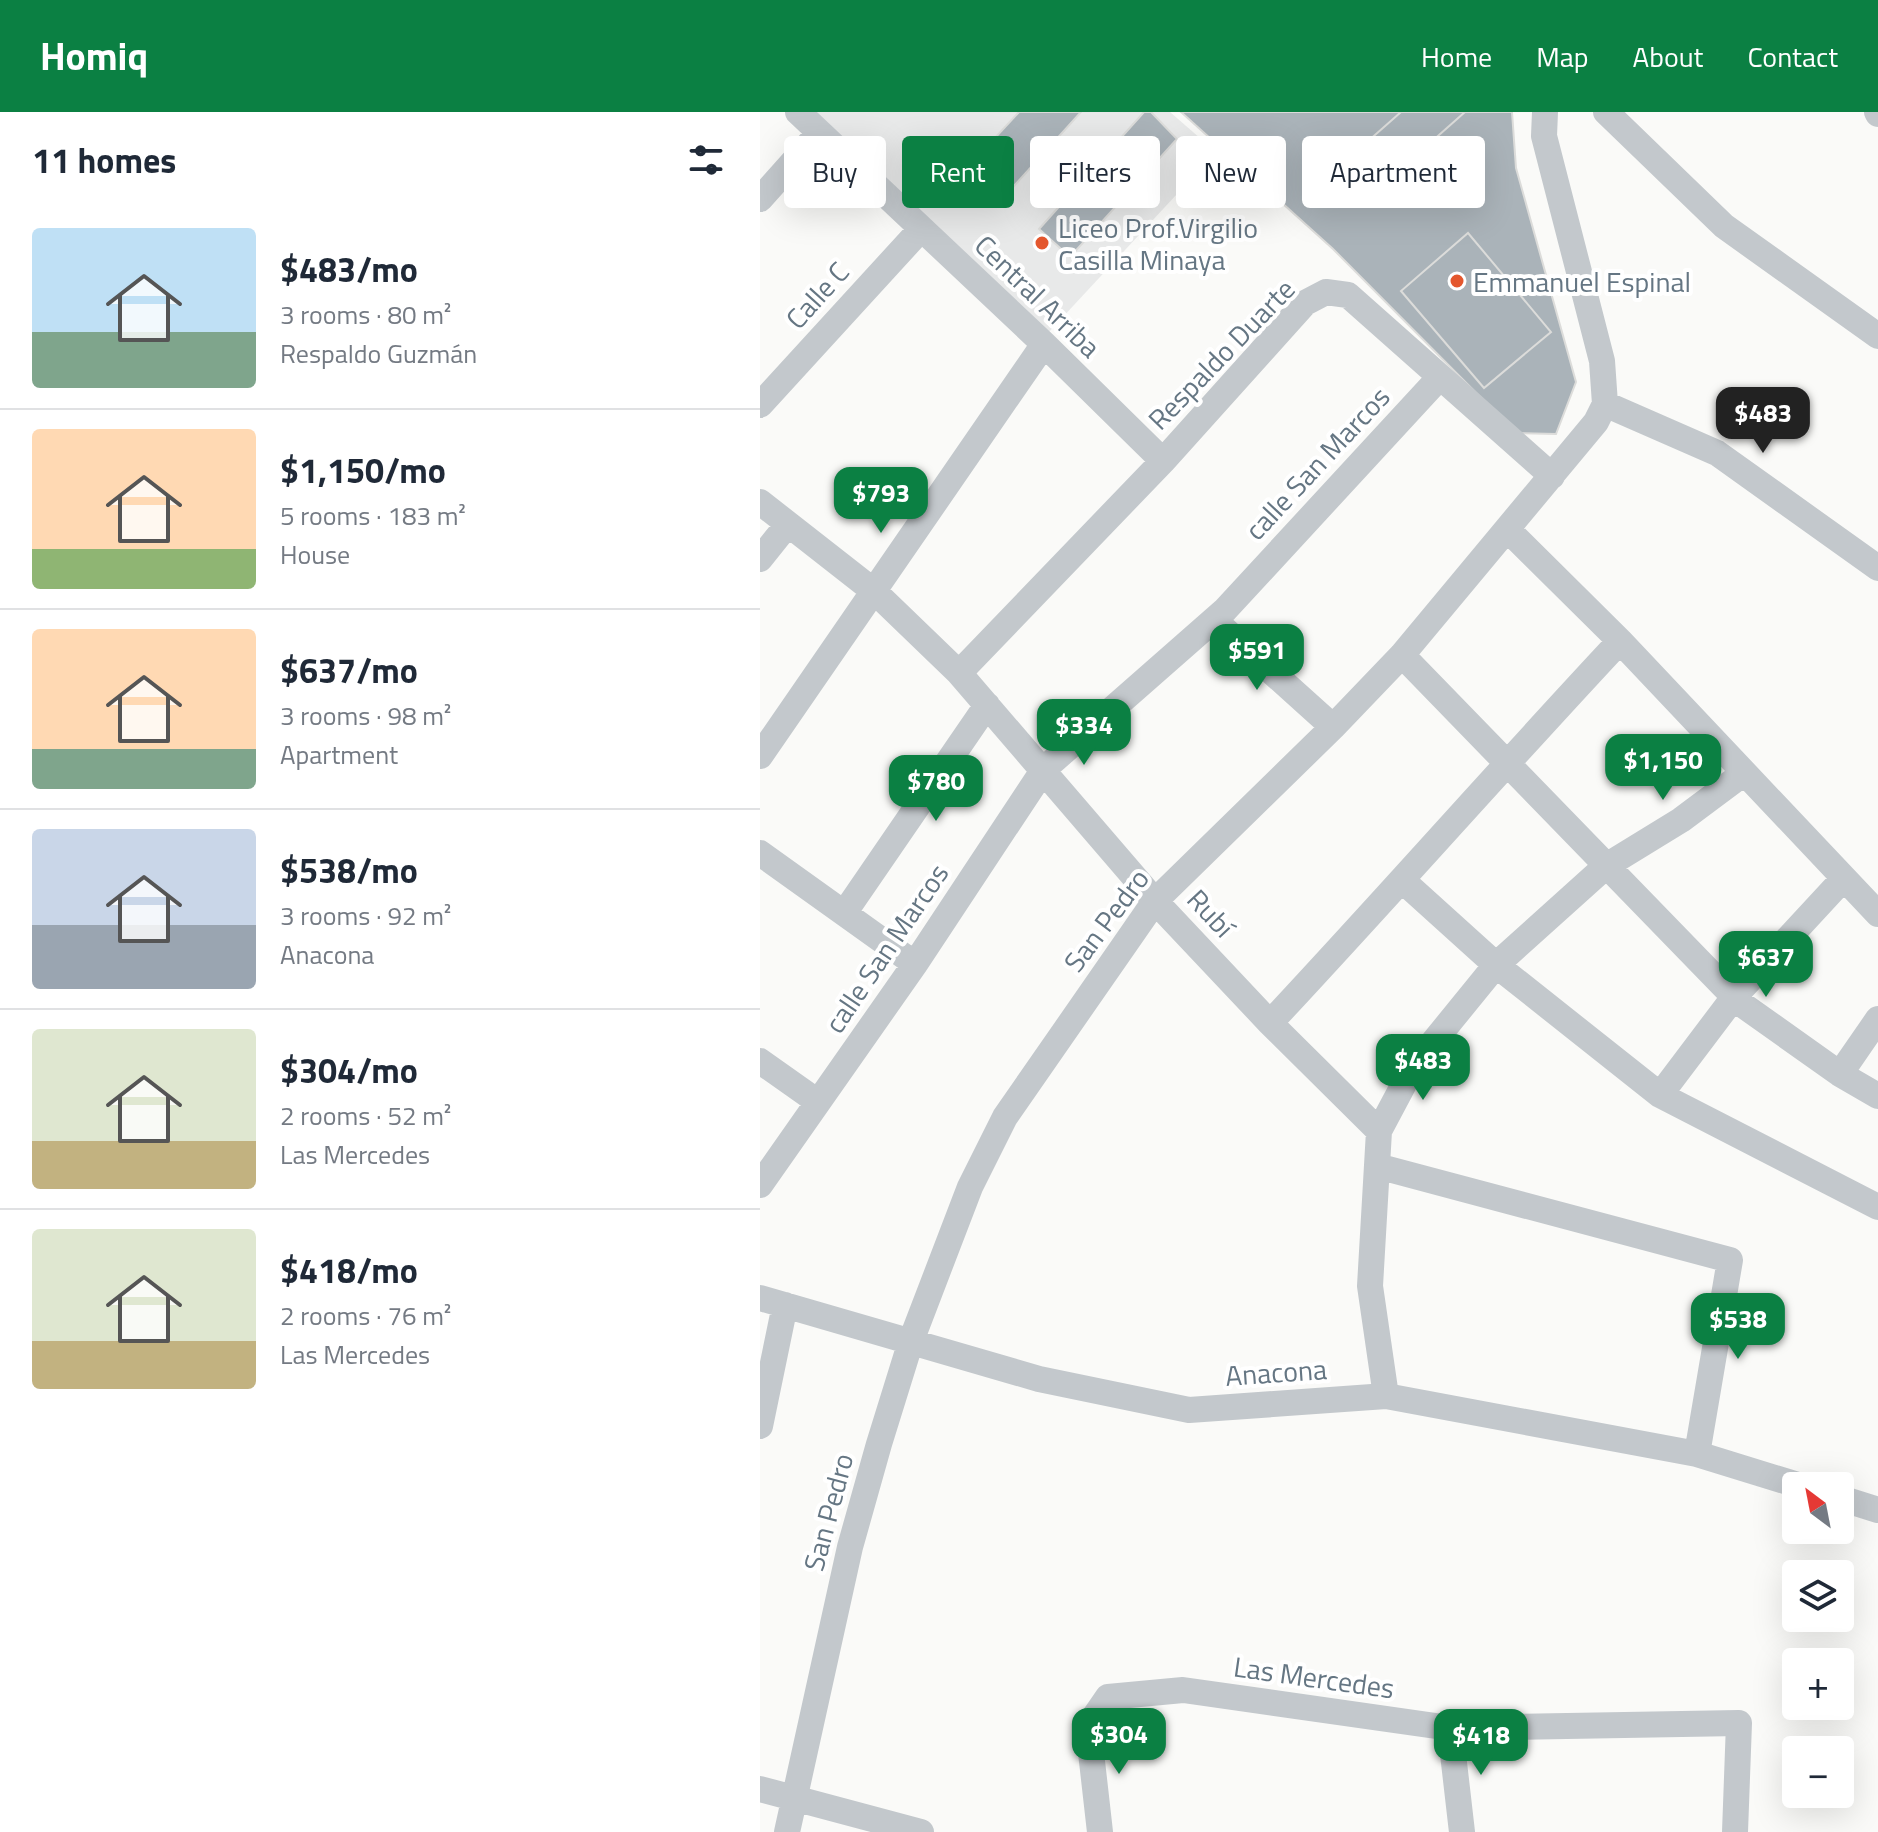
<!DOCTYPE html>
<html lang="en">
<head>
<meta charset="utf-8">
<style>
  body { margin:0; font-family:"Titillium Web",sans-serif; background:#f6f6f7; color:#1f2937; height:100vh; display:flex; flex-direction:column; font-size:30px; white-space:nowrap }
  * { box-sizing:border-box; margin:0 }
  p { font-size:26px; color:#747a83 }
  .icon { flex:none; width:44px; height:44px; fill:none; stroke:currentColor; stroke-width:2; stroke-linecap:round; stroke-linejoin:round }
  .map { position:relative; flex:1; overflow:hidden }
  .side { display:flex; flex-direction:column; background:#fff; width:760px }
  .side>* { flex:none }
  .hud { position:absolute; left:24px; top:24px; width:760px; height:72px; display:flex; gap:16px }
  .needle { width:52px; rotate:328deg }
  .controls { position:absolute; left:1022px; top:1360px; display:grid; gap:16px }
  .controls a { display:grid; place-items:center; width:72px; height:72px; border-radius:8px; background:#fff; box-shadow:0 8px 32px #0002; font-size:40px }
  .price { position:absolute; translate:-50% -68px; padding:0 18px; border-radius:16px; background:#0b8043; color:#fff; font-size:26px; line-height:52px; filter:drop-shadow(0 2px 4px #0008) }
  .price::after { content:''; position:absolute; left:50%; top:48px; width:24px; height:18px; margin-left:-12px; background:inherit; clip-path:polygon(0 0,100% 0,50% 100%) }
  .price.active { background:#222; color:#fff }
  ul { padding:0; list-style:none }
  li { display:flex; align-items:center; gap:24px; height:200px; padding:0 32px }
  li+li { border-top:2px solid #e0e1e3 }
  li span { display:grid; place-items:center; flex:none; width:224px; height:160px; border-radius:8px; color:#555 }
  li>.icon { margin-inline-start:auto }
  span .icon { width:96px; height:96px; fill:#fffc; stroke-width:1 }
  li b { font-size:34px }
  h2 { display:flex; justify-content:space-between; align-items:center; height:96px; padding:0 32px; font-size:34px }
  .tag { padding:0 28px; border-radius:8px; background:#fff; box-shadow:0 8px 32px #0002; font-size:28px; line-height:72px }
  .tag.active { background:#0b8043; color:#fff }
  header { display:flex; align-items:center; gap:48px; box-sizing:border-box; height:112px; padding:0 40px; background:#0b8043; color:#fff }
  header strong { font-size:38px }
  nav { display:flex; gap:44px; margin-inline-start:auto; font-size:28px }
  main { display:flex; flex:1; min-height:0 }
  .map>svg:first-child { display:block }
  .built { fill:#e8e9e9 }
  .building { fill:#aab3b9; stroke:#dcdcda; stroke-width:2 }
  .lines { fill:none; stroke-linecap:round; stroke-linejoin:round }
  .minor { stroke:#c3c8cc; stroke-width:26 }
  .poi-dot { fill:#e4572e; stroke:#fff; stroke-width:3 }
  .labels { text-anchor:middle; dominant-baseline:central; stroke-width:8; stroke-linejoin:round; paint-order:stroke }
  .poi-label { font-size:28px; fill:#657683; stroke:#fff; text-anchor:start }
  .street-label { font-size:28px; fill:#657683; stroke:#fff }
</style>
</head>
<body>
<header>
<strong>Homiq</strong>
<nav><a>Home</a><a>Map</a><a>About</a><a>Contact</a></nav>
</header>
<main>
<section class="side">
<h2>11 homes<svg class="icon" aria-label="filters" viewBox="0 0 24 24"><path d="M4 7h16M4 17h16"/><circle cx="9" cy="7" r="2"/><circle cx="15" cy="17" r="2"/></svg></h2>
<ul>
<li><span style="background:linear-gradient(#bfe0f5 65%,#7fa58c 0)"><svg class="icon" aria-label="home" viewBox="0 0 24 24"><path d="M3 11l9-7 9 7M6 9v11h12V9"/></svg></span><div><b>$483/mo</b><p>3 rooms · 80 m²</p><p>Respaldo Guzmán</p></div></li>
<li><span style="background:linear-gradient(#ffd9b3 75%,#8fb573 0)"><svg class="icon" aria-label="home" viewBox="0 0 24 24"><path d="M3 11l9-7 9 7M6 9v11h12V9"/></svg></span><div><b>$1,150/mo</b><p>5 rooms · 183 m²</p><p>House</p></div></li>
<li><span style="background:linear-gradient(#ffd9b3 75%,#7fa58c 0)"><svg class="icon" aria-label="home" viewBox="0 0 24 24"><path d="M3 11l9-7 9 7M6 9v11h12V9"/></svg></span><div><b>$637/mo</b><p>3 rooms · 98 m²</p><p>Apartment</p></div></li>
<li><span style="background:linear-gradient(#c9d6e8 60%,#9aa5b1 0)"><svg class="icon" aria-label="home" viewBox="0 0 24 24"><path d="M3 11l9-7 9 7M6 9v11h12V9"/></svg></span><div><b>$538/mo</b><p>3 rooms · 92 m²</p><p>Anacona</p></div></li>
<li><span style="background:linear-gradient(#dfe7d0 70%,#c2b280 0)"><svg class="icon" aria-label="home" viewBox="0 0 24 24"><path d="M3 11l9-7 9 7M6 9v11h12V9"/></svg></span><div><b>$304/mo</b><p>2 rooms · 52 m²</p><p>Las Mercedes</p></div></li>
<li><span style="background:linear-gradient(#dfe7d0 70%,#c2b280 0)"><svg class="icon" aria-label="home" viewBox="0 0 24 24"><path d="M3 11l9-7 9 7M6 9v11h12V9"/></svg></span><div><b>$418/mo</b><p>2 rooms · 76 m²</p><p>Las Mercedes</p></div></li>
</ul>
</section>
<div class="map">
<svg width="1118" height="1720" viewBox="0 0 1118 1720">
  <rect width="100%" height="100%" fill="#fafaf8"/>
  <!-- built -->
  <path class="built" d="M53,0H410L456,40L288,221Z"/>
  <!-- building -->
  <path class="building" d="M259,0H321L243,86L208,55Z
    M384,0H391L417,27L310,145L279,117Z
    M421,0H752L756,56L816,270L796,322L756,321L573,137Z
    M641,0H705L601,92L573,60Z
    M708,121L791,220L724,276L641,179Z"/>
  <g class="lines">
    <!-- minor -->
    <path class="minor" d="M38,0L284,232L403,349
      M846,0L964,114L1118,224
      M1117,0L1118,2
      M0,87L59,21
      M845,292L957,341L1118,456
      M0,293L161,117
      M0,390L115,480L199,561L395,789L510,911L619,1019
      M748,418L860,529L1118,802
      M0,447L28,412
      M454,508L573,615
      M642,543L980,891L1080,962L1118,984
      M199,561L403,349L545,191L566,180L588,183L792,364
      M0,644L284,232
      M0,741L155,852
      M643,769L736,853L900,983L1118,1095
      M85,800L227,593
      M510,911C628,785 742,655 860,529
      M0,949L58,990
      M1080,962L1118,907
      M900,983L974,885L1084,766
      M617,1054L970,1148L937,1342
      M0,1073L155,852L284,657L465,498L680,265
      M0,1186L279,1267L429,1298L626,1284L937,1342L1041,1374
      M626,1284L610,1174L619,1019L653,955L736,853L846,754L921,708L984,661
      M0,1314L25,1193
      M1080,1386L1118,1398
      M690,1616L702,1720
      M0,1677L161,1720
      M27,1720L90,1435L119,1332L151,1229L210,1075L245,1005L395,789L573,615L642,543L836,310L845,292L842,249L784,24L785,0
      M340,1720L328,1614L348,1585L423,1578L690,1616L979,1611L975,1720"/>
  </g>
  <!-- markers -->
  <g class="poi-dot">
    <circle cx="282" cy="131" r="8"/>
    <circle cx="697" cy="169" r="8"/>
  </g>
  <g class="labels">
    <!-- poi labels -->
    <g class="poi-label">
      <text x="298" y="115">Liceo Prof.Virgilio<tspan x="298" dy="32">Casilla Minaya</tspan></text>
      <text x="713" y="169">Emmanuel Espinal</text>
    </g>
    <!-- street labels -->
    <g class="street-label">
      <text transform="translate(57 183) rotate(-48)">Calle C</text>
      <text transform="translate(278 184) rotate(44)">Central Arriba</text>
      <text transform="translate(461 242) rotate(-46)">Respaldo Duarte</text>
      <text transform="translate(557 351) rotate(-47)">calle San Marcos</text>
      <text transform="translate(451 801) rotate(47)">Rubí</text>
      <text transform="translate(346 808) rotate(-53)">San Pedro</text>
      <text transform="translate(126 836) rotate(-56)">calle San Marcos</text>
      <text transform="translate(516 1260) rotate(-4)">Anacona</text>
      <text transform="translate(68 1400) rotate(-75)">San Pedro</text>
      <text transform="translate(554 1565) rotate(8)">Las Mercedes</text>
    </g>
  </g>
</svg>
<div class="controls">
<a><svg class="needle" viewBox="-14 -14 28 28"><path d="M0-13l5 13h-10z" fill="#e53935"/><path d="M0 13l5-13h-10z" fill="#747a83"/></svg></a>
<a><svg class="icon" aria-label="layers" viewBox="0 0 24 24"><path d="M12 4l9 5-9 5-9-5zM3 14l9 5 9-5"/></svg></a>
<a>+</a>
<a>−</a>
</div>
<b class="price active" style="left:1003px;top:343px">$483</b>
<b class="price" style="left:121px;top:423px">$793</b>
<b class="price" style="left:497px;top:580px">$591</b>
<b class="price" style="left:324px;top:655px">$334</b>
<b class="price" style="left:903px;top:690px">$1,150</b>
<b class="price" style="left:176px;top:711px">$780</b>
<b class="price" style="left:1006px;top:887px">$637</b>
<b class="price" style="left:663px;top:990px">$483</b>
<b class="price" style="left:978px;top:1249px">$538</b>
<b class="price" style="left:359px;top:1664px">$304</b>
<b class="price" style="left:721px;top:1665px">$418</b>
<div class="hud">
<a class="tag">Buy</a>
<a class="tag active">Rent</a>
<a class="tag">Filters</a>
<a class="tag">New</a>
<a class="tag">Apartment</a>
</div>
</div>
</main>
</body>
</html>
